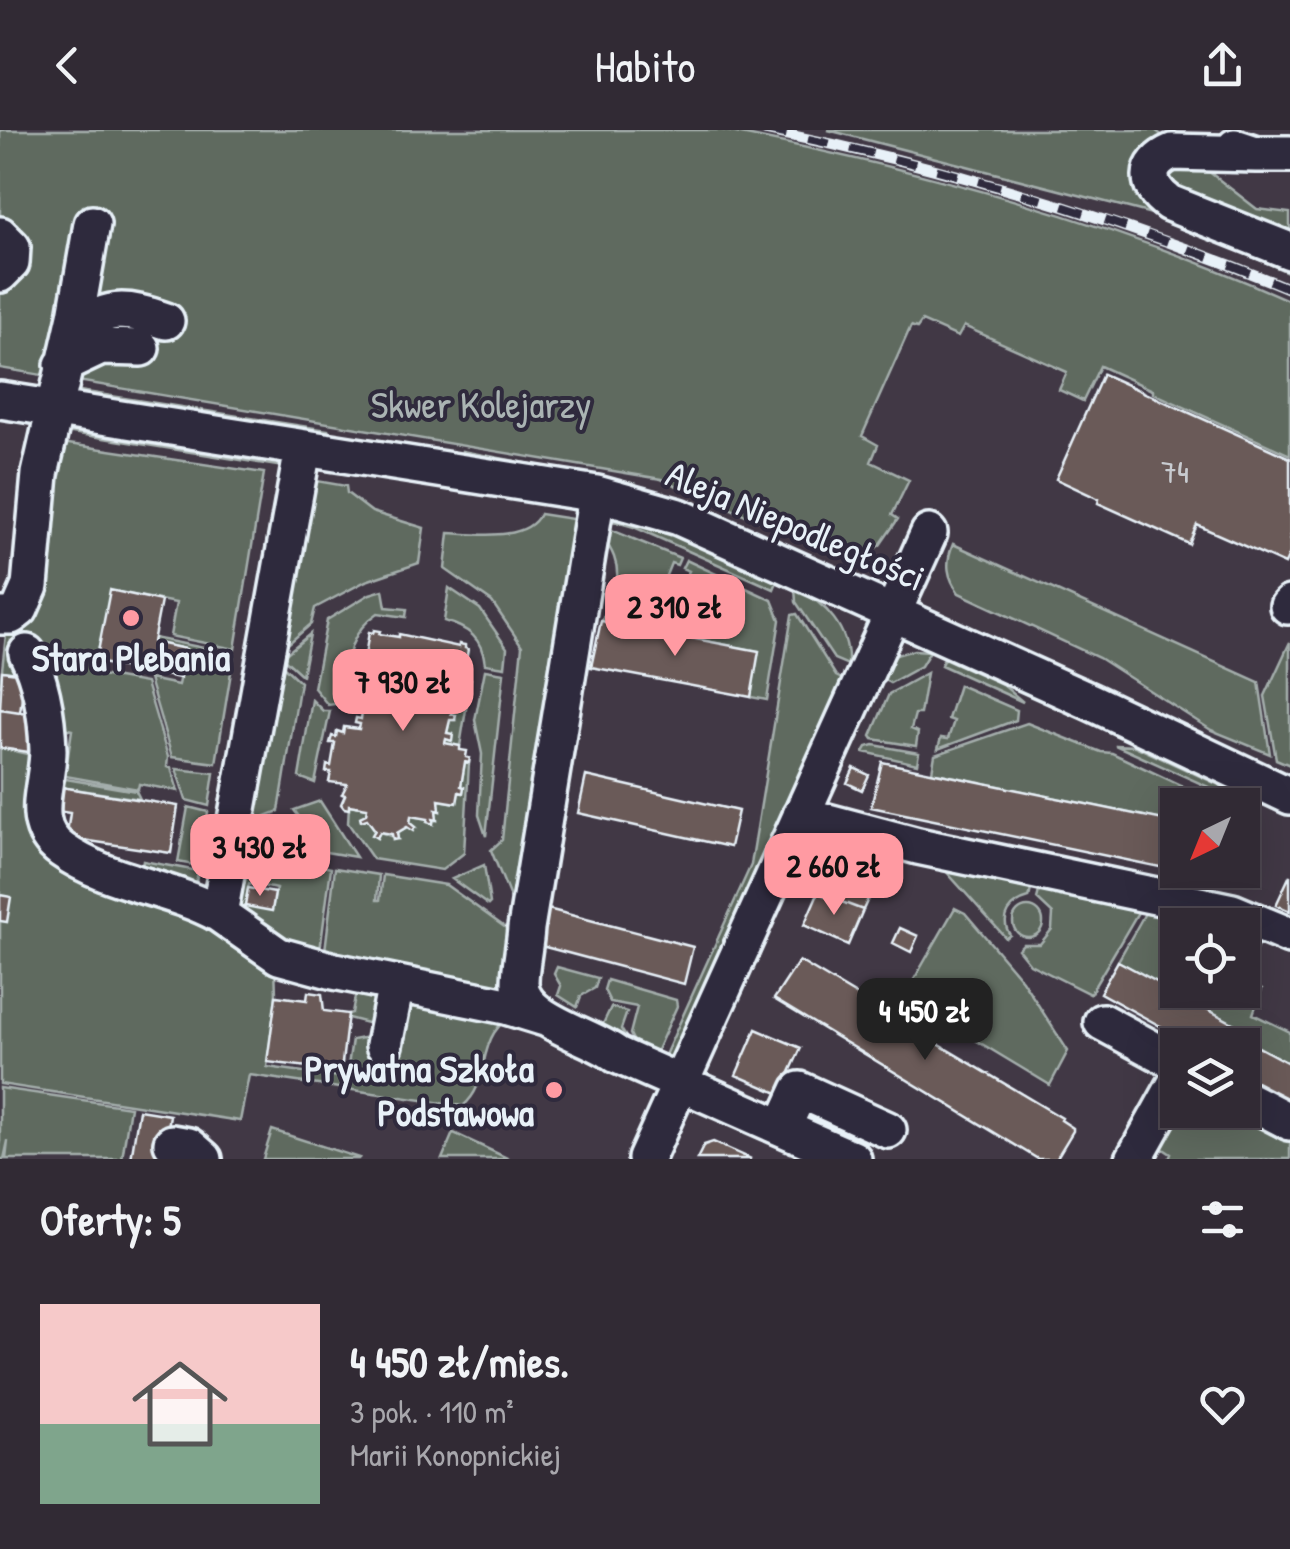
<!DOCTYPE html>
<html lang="pl">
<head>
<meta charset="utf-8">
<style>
  body { margin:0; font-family:"Patrick Hand",sans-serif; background:#3d3640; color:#f1f3f6; height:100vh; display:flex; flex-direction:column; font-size:38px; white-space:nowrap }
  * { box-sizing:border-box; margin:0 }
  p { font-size:32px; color:#a8a7ac }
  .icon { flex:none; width:55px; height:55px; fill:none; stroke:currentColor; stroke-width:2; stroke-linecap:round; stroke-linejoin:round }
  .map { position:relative; height:1029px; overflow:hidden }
  .panel { display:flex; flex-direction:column; background:#312a34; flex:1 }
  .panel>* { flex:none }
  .needle { width:65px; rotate:223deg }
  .buttons { position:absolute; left:1160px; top:658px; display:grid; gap:20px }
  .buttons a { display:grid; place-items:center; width:100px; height:100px; border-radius:0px; background:#312a34; box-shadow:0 10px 40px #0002,0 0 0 2px #4c464f; font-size:50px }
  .price { position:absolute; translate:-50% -85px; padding:0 22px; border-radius:20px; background:#ff9aa2; color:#111; font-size:32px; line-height:65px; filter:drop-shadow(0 2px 5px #0008) }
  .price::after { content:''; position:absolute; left:50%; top:60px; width:30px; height:22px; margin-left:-15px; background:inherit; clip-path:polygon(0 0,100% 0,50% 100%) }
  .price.active { background:#222; color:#fff }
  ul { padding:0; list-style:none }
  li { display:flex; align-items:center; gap:30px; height:250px; padding:0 40px }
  li span { display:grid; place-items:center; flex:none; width:280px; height:200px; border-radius:0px; color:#555 }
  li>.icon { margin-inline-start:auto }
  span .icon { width:120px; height:120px; fill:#fffc; stroke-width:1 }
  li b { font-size:42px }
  h2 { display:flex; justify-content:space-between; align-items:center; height:120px; padding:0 40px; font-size:42px }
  header { display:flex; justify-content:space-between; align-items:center; height:130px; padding:0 40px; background:#312a34; font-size:45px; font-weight:600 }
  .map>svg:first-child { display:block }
  .green { fill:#5f6a5f; stroke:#a4aeac; stroke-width:2.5 }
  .building { fill:#6a5a58; stroke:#e8f1f8; stroke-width:2.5 }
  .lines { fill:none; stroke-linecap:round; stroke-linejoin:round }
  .minor-casing { stroke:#e8f1f8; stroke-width:42 }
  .minor { stroke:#2f2a3d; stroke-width:35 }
  .rail-casing { stroke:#e8f1f8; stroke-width:11 }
  .rail { stroke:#2f2a3d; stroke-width:8; stroke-dasharray:22; stroke-linecap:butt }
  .poi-dot { fill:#ff9aa2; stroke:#2f2a3d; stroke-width:4 }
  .labels { text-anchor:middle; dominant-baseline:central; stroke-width:8; stroke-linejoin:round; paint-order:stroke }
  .number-label { font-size:32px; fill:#c8cbd0 }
  .park-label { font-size:38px; fill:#aab4b3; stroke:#2f2a3d }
  .street-label { font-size:38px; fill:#e8f1f8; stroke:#2f2a3d }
  .poi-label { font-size:38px; font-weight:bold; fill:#e8f1f8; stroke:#2f2a3d }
</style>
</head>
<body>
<header><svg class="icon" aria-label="back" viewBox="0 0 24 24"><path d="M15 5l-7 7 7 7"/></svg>Habito<svg class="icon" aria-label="share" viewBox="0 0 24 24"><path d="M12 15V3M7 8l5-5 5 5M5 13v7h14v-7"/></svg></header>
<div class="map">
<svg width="1290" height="1029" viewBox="0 0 1290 1029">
  <rect width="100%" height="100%" fill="#413845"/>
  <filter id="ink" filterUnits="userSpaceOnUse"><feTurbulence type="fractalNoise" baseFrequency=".01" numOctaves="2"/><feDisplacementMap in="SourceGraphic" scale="20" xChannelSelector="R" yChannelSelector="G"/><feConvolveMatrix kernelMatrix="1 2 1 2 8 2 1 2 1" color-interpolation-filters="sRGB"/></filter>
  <g filter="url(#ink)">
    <!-- green -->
    <path class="green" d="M0,0H721C915,38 1109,90 1290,171V325L1153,263V260L1100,236L1083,271L1059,260L1067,242L964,196L958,207L922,191L917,198L911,196L862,306L878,315L871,332L909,350L892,385L898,389L880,415L866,424L842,426L661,349L0,238Z
      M828,0H1155L1257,79L1290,83V143L1152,84Z
      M67,259L328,300V306L67,265Z
      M54,294L290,331V338L53,300Z
      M55,312L264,343L235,519L170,506L176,473L111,461L96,532L90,530L89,535L101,545L146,553L168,627L167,637L171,638L178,661L139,654L138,659L66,646L57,651L51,637L66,639L72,600L50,595L30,514L11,511L21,544L3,541L0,557L7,496Z
      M462,321L637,354L461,327Z
      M311,350L346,356L347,363L372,382L424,398L419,433L366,451L315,478L311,494L281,520Z
      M540,384L579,390L519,790L491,720L502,710L522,516L492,472L445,439L449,403C475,404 527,412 540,384Z
      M617,386L664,401L777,452L774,459L634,397L609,390Z
      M604,397L680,428L677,435L671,433L665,448L683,455L689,441L682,438L686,430L772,470L780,490L767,570L751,567L758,521L601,491C612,470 623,451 614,427C609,414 603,412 604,397Z
      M953,414L1259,552L1270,624L1211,600L1099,528L959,463C947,447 945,433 953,414Z
      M449,458L480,479L507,518L505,537L485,534C482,508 469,498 444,491Z
      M795,458C826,473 850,499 848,535L834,529L796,472Z
      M383,460L386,477L407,479L406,487L378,483C344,506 348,535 343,573L328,575L314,558L327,490L370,464Z
      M797,484L836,546L846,551L675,930L661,934L751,735L792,485Z
      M310,504L302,545L282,527Z
      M154,508L234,524L216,633L172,627L149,549L178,555L185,519L153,512Z
      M1290,512V635L1276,629L1265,566Z
      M914,520L930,521L921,536L890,553L879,547L896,525Z
      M944,528L1002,554L1023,572L941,535Z
      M279,532L300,552L279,681L253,691Z
      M485,540L504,543L486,706L479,685L482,624L475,590Z
      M927,543L920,584H915L911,599L918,602L916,616L873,609L871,606L889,564Z
      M461,548L471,549L460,616L445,613L446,609L451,610L447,603L450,590H455L451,584L453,571H457L458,565L455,564L458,550Z
      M959,555L1017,580L1016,590L938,619L941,608L948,609L954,591L948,589Z
      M312,570L323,581H330L315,653L299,647Z
      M1027,593L1101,622L1112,623L1208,668L1204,675H1178L1177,693L932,642L935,625Z
      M874,615L919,623L917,634L864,622L867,617Z
      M1115,615L1135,616L1258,673L1255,678Z
      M0,618L41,627L36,692L275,833L276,866L267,937L340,947L341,941L347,942L352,910L368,907L401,867L506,882C503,892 500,895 494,903C479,927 487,956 463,976L249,945L240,991L0,954Z
      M465,632L469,633L464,723L442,740L373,729L348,693L349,675L367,678L366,684L360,687L361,691L367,689L375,700L373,705L377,708L380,702L398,709L397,703L407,697H415L410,693L411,686L428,689V692L432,693L437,689L436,680H440L439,670L457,673L459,662H463L464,657L461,656Z
      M176,639L214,643L209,676L186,670Z
      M66,649L136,661L140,669L61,657Z
      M320,671L356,727L326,722L294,680Z
      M188,677L208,682L199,736L178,732Z
      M275,687L278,691L258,756L249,754L245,775L272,780L276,759L263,756L282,690L285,691L317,735L331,738L319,828L237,784L252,697Z
      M935,729L1033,750L1029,768C1011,773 999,787 1010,805L1006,808Z
      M143,731L198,741L194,763L140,748Z
      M484,735L490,773L488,775L452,749Z
      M335,738L379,745L377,770H380L383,745L446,755L506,798L517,800L507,871L324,829Z
      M1042,750L1147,767L1090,864L1030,834L1018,819L1023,814H1040L1052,799L1053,784L1037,769Z
      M1153,769L1174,791L1165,820L1177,824L1178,860H1242L1243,799L1263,798L1247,849L1262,859L1253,884L1290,902V934L1249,912L1253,904L1118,831Z
      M1013 792a15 15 0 1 1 30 0a15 15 0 1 1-30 0Z
      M955,778L965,783L1022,850L1068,921L1050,955L904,867Z
      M557,837L598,848L595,858L581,866L577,877L558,865L561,856L554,844Z
      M607,850L676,870L677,876L652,931L641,926L630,904L637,877L610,872L604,860Z
      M357,856L381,857L371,894L348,888V884L352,883Z
      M611,877L627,882L621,899L636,923L588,901L592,890L603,894Z
      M0,958L130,977L122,1029H6L8,1011L4,1029H0Z
      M1178,980H1240L1290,1007V1029H1169L1171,1024L1153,1012Z
      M272,1000L359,1028L358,1029H263Z
      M453,1003H454L509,1029H442Z"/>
    <!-- building -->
    <path class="building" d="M1103,244L1290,328V423L1285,434L1197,395L1189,414L1098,373L1099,369L1056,349Z
      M110,460L161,471L153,512L186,519L180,548L96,532Z
      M601,491L759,521L751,567L591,537Z
      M374,500L380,501L379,504L399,507V504L459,517V514L465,515V518L468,519L463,548L458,550L455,564L459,565L457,571H453L451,584L456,585L455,590H450L447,603L453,604L452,611L446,609L445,613L460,616V620L467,621L466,627L470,628L469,633L465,632L461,656L464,657L463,663L459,662L457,673L439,670L440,681L436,680L437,690L433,689V694L427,692L428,689L411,686L410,693L415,697L413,701L407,697L397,703L398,709L393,710L392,704L380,702L377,708L372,705L375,700L367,689L361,691L360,687L366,684L367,678L349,675V679L344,678L341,674L345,665L342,664L347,654L329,652L331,642H326L327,635L331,636L335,613H330L332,606L336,607L337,601L343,603L344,597L359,599L360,594L355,593L356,588L361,589L363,574H359L360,569L364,570L366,556L362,555L363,549L367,550L370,537L364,532L369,502L373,503Z
      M2,541L25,544L20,582L0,579Z
      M0,579L34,584L29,622L0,618Z
      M882,632L1178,693V740L1184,742L871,677Z
      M854,638L869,645L862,660L847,653Z
      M586,646L738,681L730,717L578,683Z
      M61,657L178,676L171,723L62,707L67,703L70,683L57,681Z
      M833,731L876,751L863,780L818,763Z
      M1290,745V781L1276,775Z
      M248,758L275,763L272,781L245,776Z
      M818,763L863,780L848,815L804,795Z
      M0,765L11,767L7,792L0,791Z
      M544,778L693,817L684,854L534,814Z
      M900,798L918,806L911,822L893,813Z
      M799,831L1062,988L1061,990L1073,998V1001L1056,1029H1038L774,869Z
      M1118,831L1253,904L1249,912L1290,934V977L1242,951V915H1195L1100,863Z
      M308,862L322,864L324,881L348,884L341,941L267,932L276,866L307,870Z
      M756,899L801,918L780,964L736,945Z
      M139,980L170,985L163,1029H131Z
      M713,1012L751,1029H697L704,1015Z"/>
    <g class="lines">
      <defs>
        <path id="minor" d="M1235,17L1256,24H1290
          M1256,24L1172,22C1144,34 1145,56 1169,73L1290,121
          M0,105L12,117L11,133L0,144
          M72,204C104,175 126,177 166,191
          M63,235L101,217L141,218
          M0,270L597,364L679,387L1091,572L1290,666
          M303,319L219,784L279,826L334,841L506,876L545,888
          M597,364L526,798C525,816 520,835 520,853C520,890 592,905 617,925L853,1029
          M1288,476L1290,474
          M0,486H11L20,479L30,456L40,344L76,186L92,94
          M27,523C41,551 47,588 48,620C48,656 27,695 62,720C108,753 170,757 219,784
          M801,685L918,716L1232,782L1290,806
          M1102,892L1178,933
          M384,915L396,854
          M1242,967L1290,992
          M783,997L800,960L888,1000
          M172,1013L189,1016L204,1029
          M646,1029L929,403
          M1134,1029L1178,950"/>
      </defs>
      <!-- minor casing -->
      <use href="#minor" class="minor-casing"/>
      <!-- minor -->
      <use href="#minor" class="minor"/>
      <defs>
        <path id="rail" d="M765,0C946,36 1120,89 1290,159"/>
      </defs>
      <!-- rail casing -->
      <use href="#rail" class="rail-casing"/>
      <!-- rail -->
      <use href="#rail" class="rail"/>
    </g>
  </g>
  <!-- markers -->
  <g class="poi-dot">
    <circle cx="131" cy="488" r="10"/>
    <circle cx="554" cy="960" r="10"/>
  </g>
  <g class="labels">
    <!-- number labels -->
    <g class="number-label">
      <text x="1175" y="341">74</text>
    </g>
    <!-- park labels -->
    <g class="park-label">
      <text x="481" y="274">Skwer Kolejarzy</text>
    </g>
    <!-- street labels -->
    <g class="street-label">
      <text transform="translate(796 395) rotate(23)">Aleja Niepodległości</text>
    </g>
    <!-- poi labels -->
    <g class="poi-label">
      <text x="131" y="527">Stara Plebania</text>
      <text x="534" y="938" text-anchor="end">Prywatna Szkoła<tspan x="534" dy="44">Podstawowa</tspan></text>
    </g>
  </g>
</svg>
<div class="buttons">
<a><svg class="needle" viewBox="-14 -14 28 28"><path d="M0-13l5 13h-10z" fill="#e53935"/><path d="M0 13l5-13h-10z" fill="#a8a7ac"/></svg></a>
<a><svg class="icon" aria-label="locate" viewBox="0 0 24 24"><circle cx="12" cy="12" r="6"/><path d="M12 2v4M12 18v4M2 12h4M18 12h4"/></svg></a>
<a><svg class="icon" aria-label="layers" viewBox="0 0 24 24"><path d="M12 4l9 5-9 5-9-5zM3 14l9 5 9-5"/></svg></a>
</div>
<b class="price" style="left:675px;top:529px">2 310 zł</b>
<b class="price" style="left:403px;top:604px">7 930 zł</b>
<b class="price" style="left:260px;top:769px">3 430 zł</b>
<b class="price" style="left:834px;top:788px">2 660 zł</b>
<b class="price active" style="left:925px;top:933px">4 450 zł</b>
</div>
<section class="panel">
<h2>Oferty: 5<svg class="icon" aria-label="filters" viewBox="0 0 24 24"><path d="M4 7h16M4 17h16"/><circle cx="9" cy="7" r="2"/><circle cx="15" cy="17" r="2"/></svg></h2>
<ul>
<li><span style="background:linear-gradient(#f6c9c9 60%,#7fa58c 0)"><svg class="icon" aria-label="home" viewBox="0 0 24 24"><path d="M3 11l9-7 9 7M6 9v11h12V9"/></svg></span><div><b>4 450 zł/mies.</b><p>3 pok. · 110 m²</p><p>Marii Konopnickiej</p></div><svg class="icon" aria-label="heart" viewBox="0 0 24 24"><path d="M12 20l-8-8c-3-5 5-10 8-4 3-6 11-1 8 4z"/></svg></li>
</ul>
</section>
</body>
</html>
